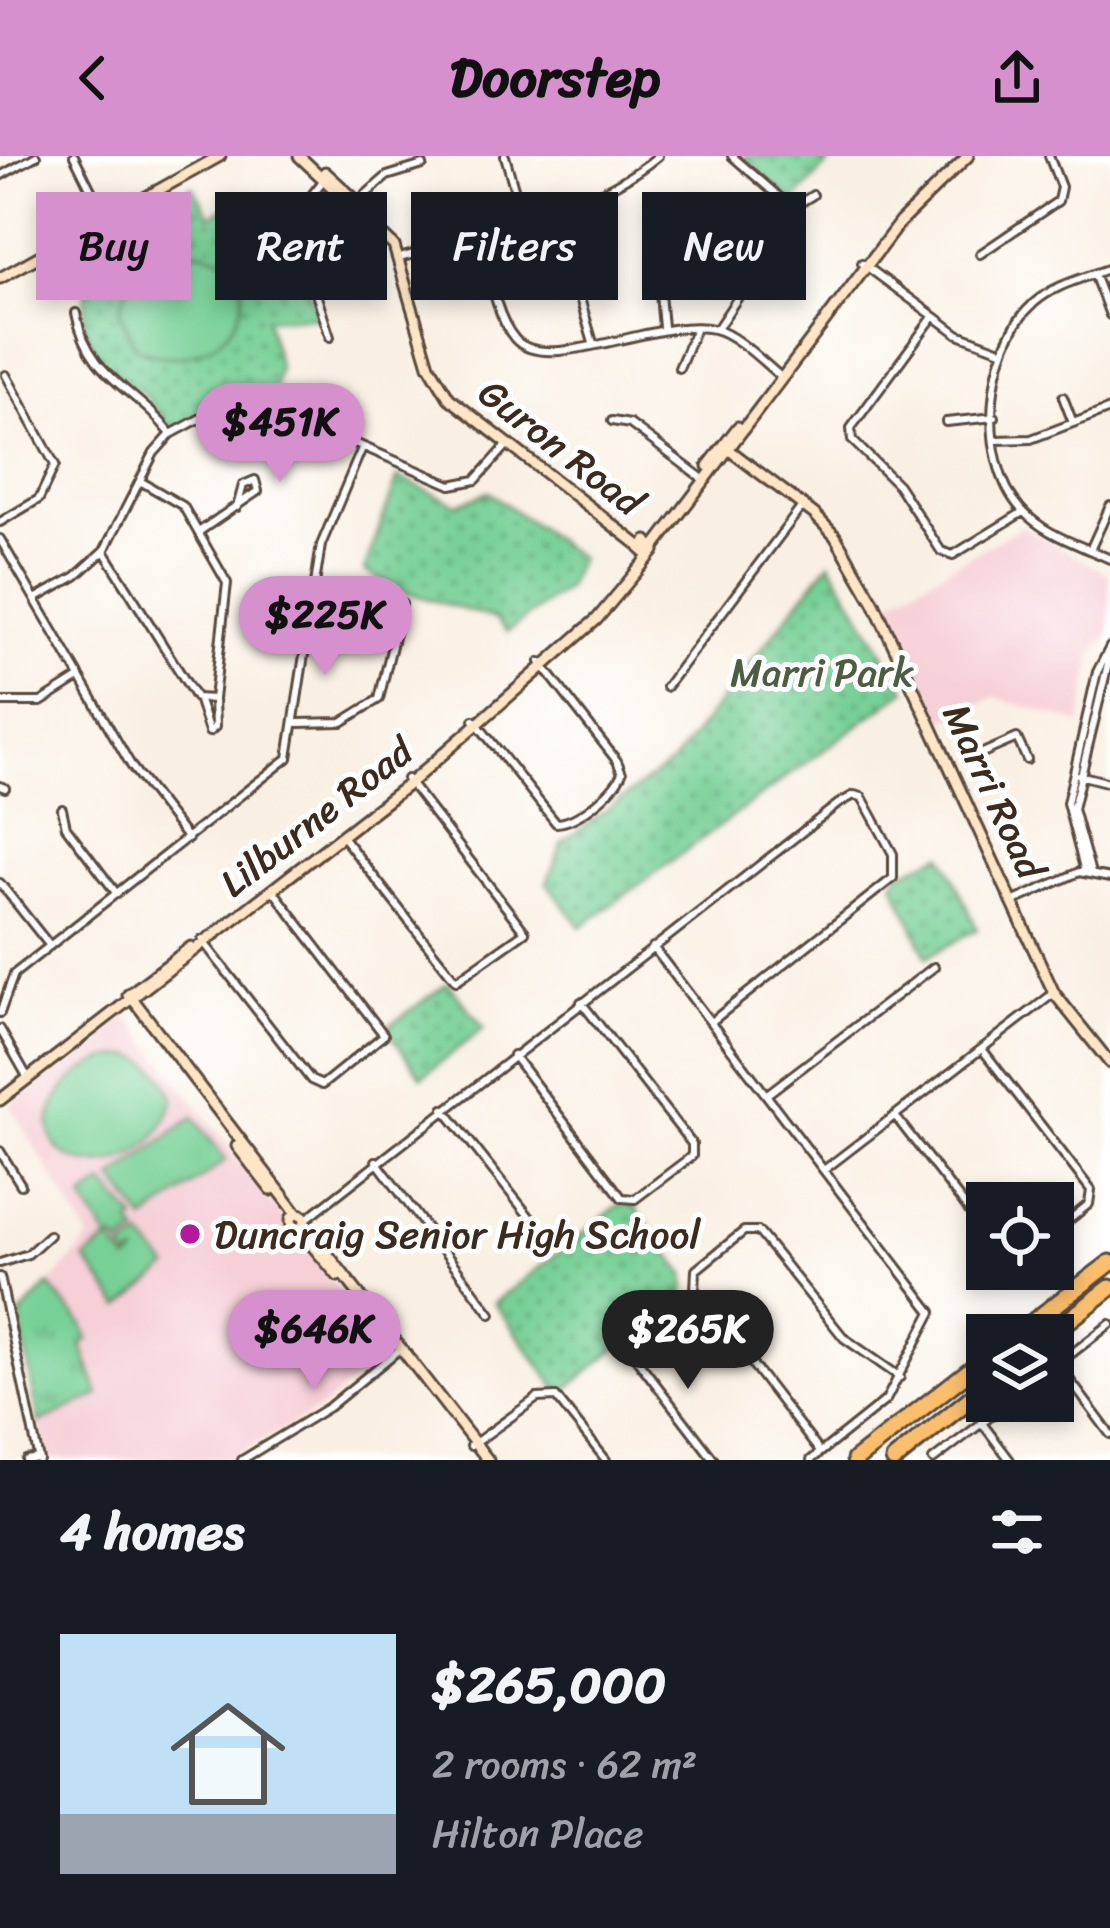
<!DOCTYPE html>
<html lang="en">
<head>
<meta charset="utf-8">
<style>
  body { margin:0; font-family:Sriracha,sans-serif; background:#242831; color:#f1f3f6; height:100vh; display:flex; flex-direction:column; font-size:45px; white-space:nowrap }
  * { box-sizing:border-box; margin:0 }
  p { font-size:39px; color:#9ea1a6 }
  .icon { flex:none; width:66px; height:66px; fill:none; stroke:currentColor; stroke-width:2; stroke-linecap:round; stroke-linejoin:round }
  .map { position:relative; height:1304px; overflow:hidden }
  .panel { display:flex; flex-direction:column; background:#171b24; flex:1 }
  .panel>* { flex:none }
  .banner { position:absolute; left:36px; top:36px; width:1038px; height:108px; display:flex; gap:24px }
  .fabs { position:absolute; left:966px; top:1026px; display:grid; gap:24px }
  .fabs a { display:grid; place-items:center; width:108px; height:108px; border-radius:0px; background:#171b24; box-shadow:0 6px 18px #0003; font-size:60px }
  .price { position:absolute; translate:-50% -102px; padding:0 27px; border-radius:42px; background:#d690ce; color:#111; font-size:39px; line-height:78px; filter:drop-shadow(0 3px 6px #0008) }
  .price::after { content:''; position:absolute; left:50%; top:72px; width:36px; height:27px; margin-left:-18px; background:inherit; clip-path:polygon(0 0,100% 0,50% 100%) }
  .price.current { background:#222; color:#fff }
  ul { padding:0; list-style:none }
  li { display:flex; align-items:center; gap:36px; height:300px; padding:0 60px }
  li+li { border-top:3px solid #363941 }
  li span { display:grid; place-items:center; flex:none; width:336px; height:240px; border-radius:0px; color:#555 }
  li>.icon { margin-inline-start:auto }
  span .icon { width:144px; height:144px; fill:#fffc; stroke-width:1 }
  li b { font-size:51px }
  h2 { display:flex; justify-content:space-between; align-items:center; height:144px; padding:0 60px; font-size:51px }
  .pill { padding:0 42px; border-radius:0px; background:#171b24; box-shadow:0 6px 18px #0003; font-size:42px; line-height:108px }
  .pill.current { background:#d690ce; color:#111 }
  header { display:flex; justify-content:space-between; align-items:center; height:156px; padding:0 60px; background:#d690ce; color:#111; font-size:54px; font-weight:700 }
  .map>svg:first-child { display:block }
  .built { fill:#f6cfd7 }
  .grass { fill:url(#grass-tufts); stroke:#597d5a; stroke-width:3 }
  .park { fill:url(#park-dots); stroke:#597d5a; stroke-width:3 }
  .garden { fill:#77d096; stroke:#597d5a; stroke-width:3 }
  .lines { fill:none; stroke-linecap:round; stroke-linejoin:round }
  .street-casing { stroke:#58483c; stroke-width:12 }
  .secondary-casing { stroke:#58483c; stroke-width:15 }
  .highway-casing { stroke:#58483c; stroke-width:21 }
  .street { stroke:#fff; stroke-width:6 }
  .secondary { stroke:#fde5c5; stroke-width:9 }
  .highway { stroke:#fabe6d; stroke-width:15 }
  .poi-dot { fill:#b5179e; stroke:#fff; stroke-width:4.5 }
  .labels { text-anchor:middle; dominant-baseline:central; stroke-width:10; stroke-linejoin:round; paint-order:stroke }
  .street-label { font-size:39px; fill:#3b2a1e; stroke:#fff }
  .park-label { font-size:39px; fill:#4d5c42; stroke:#fff }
  .poi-label { font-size:39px; fill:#3b2a1e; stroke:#fff; text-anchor:start }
</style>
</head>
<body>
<header><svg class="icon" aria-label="back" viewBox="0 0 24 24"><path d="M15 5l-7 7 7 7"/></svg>Doorstep<svg class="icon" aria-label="share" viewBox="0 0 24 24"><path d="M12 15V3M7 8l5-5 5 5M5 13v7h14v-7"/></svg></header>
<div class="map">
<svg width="1110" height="1304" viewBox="0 0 1110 1304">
  <defs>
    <pattern id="grass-tufts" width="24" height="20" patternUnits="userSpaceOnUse" patternTransform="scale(3)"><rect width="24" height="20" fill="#77d096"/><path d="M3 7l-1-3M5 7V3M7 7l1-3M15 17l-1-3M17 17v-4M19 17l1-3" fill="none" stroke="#63a97a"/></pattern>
    <pattern id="park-dots" width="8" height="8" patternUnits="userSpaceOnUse" patternTransform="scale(3)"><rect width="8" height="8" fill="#77d096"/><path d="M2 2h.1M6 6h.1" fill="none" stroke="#63a97a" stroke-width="1.8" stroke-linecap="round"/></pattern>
  </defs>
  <rect width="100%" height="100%" fill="#fff"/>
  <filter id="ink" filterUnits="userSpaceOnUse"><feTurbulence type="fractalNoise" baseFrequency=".00833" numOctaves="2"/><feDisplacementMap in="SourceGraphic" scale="24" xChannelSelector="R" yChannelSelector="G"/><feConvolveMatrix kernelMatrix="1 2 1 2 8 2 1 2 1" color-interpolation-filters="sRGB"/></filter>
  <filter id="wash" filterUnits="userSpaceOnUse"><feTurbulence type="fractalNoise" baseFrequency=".004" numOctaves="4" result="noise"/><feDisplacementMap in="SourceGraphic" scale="48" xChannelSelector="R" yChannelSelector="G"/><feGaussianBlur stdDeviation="2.7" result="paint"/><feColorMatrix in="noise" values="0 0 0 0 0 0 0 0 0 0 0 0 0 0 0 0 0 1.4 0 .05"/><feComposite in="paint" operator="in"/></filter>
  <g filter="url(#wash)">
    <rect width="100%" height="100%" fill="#f9f0e3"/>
    <!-- built -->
    <path class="built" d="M1022,370L1110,419V477L1094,496L1081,568L995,541L938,566L881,450Z
      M122,860L131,864L387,1197L321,1252L227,1304H47L39,1267L55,1257L81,1187L75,1162L49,1129L90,1083L10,949Z"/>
    <!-- grass -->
    <path class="grass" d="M49,1129L83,1169L88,1184L81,1187L99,1239L39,1267L19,1160Z"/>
    <!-- park -->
    <path class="park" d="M743,0H835L793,46Z
      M193,30L210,60L227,50L248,67L288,74L318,161L266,162L279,212L271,247C233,244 205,253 172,273L144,238L101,208L84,169L86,127L99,114L91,83Z
      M398,321L457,348L489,336L579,402L566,432L507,476L495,463L405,436L364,415Z
      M830,406L906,534L581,771L547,727L563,686L673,606Z
      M943,698L977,773L927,801L894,727L897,719Z
      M448,827L484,872L422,921L386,872Z
      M620,1048L634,1050L685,1118L686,1134L561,1238L494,1147Z"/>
    <!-- garden -->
    <path class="garden" d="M195,95C292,106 226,237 135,191L120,155C126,118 159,97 195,95Z
      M133,900C155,906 167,922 174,942C145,1049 0,1011 67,929C88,909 104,900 133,900Z
      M193,961L226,1004L145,1065L113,1022Z
      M104,1027L136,1064L131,1068L138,1077L120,1090L114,1082L110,1085L128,1106L138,1098L130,1103L123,1094L142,1081L169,1112L121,1151L85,1103L109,1084L83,1043Z"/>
  </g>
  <g filter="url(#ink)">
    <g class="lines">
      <defs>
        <path id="street" d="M74,0L105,62
          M505,0L523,64
          M732,0L792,52L813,39
          M0,20L36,0
          M326,21L292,64L330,181
          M356,47L387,20L423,9
          M275,69L292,64
          M480,77C489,109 493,157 515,183C548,220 660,160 714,173C736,178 764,207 782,222
          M980,98L1058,45L1061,31L1049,0
          M400,102C486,76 588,58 658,0
          M862,107L958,178L1001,194
          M1110,112C1085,122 1055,128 1034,147C985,190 977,305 1021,353C1044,379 1080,389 1110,403
          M1094,118L1110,159
          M577,132L593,187
          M76,157C88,222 135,231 171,278
          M933,161L851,272L852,284L898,329L941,395L953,399L1023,356
          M663,171C658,116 655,112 695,73
          M717,173L754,117
          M679,212L696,172
          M1063,241L1073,267
          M612,265L630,268L703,323
          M946,266L995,261
          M995,284L1031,283L1110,253
          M0,366L39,343L55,309L6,219
          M200,375L258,335L255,324L243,329L237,351
          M0,383L132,611L188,683
          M1090,394L1110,350
          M104,395L196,542L214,543L227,427L183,350L140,325
          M35,443L76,420L104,395L154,297L171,278L214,255L277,253L451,329L476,324L509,287
          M666,531L803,349
          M199,545L209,576L215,571L214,543
          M0,546H41L79,522
          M474,564L556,667C577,667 614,636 622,617L617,605L540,506
          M298,567L342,566L379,543L402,448
          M971,602L1017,582L1027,604
          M1079,619L1110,627
          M0,630L5,632
          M62,653L66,671L117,738
          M342,680L456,825L525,776L407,623
          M1085,716L1067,647L1097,516L1110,491
          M1091,717L1073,653L1110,500
          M0,727L50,790
          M1012,746L1079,716L1110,722
          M202,784L311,924L322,929L384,879L272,733
          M653,791L932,1156L886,1244L811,1304
          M0,857L14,818L288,602L321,389L362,292
          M0,873L28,922
          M982,893L1091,1034L1089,1048L1053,1077
          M513,899L622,1042L635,1043L692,1000V988L581,846
          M766,939L934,811
          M444,953L551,1088
          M895,960L987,1078
          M0,995L21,1029
          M376,1005L491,1158
          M824,1014L1054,837
          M305,1064L838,648L854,639L862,641L893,698V722L711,866
          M0,1107L28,1098L49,1079
          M0,1121L39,1304
          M629,1193L714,1304
          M1058,1208L1110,1278
          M1053,1212L1110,1168
          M982,1267L1010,1304
          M471,1290L537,1242L556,1241L606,1304
          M820,1296L695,1134L696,1114L744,1075H758L844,1182L900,1221
          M26,1304L38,1302
          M242,1304L329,1251L401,1192
          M933,1304L1011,1245"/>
        <path id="secondary" d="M299,0L394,90L429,209L449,242L641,391
          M325,16L370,57
          M0,122L220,0
          M724,290L814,358L835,380L874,447L1054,837L1110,907
          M708,310L738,271
          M655,390L900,66L968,0
          M128,839L191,791
          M132,842L297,1058
          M0,944L410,627L597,463L654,395L647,385L641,393L648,399
          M237,990L271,1034
          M291 1065a7 7 0 1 1 14 0a7 7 0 1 1-14 0Z
          M305,1069L488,1304
          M298,1073L338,1120"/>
        <path id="highway" d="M1016,1179L1110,1107
          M1050,1179L1110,1132
          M855,1304L987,1201
          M894,1304L987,1229"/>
      </defs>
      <!-- street casing -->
      <use href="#street" class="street-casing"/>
      <!-- secondary casing -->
      <use href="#secondary" class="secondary-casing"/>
      <!-- highway casing -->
      <use href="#highway" class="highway-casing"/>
      <!-- street -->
      <use href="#street" class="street"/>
      <!-- secondary -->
      <use href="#secondary" class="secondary"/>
      <!-- highway -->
      <use href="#highway" class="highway"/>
    </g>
  </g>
  <!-- markers -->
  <circle class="poi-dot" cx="190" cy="1078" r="12"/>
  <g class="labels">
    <!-- street labels -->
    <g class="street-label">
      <text transform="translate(561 291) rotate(38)">Guron Road</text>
      <text transform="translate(994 635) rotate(65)">Marri Road</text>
      <text transform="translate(316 661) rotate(-38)">Lilburne Road</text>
    </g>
    <!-- park labels -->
    <g class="park-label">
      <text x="822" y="516">Marri Park</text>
    </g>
    <!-- poi labels -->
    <g class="poi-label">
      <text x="214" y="1078">Duncraig Senior High School</text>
    </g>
  </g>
</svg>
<div class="fabs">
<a><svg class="icon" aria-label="locate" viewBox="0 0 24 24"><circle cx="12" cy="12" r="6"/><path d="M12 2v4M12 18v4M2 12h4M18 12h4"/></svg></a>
<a><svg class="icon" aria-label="layers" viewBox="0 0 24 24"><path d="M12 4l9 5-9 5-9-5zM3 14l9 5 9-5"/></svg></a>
</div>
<b class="price" style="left:280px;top:329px">$451K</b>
<b class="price" style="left:325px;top:522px">$225K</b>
<b class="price" style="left:314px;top:1236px">$646K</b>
<b class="price current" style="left:688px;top:1236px">$265K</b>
<div class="banner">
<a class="pill current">Buy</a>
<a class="pill">Rent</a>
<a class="pill">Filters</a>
<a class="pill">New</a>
</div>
</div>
<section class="panel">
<h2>4 homes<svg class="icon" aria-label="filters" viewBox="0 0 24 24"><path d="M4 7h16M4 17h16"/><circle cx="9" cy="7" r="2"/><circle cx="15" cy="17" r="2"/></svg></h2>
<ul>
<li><span style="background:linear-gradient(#bfe0f5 75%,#9aa5b1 0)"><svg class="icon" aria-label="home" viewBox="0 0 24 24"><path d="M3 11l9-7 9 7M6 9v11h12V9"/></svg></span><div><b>$265,000</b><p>2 rooms · 62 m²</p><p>Hilton Place</p></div></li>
</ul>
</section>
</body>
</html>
